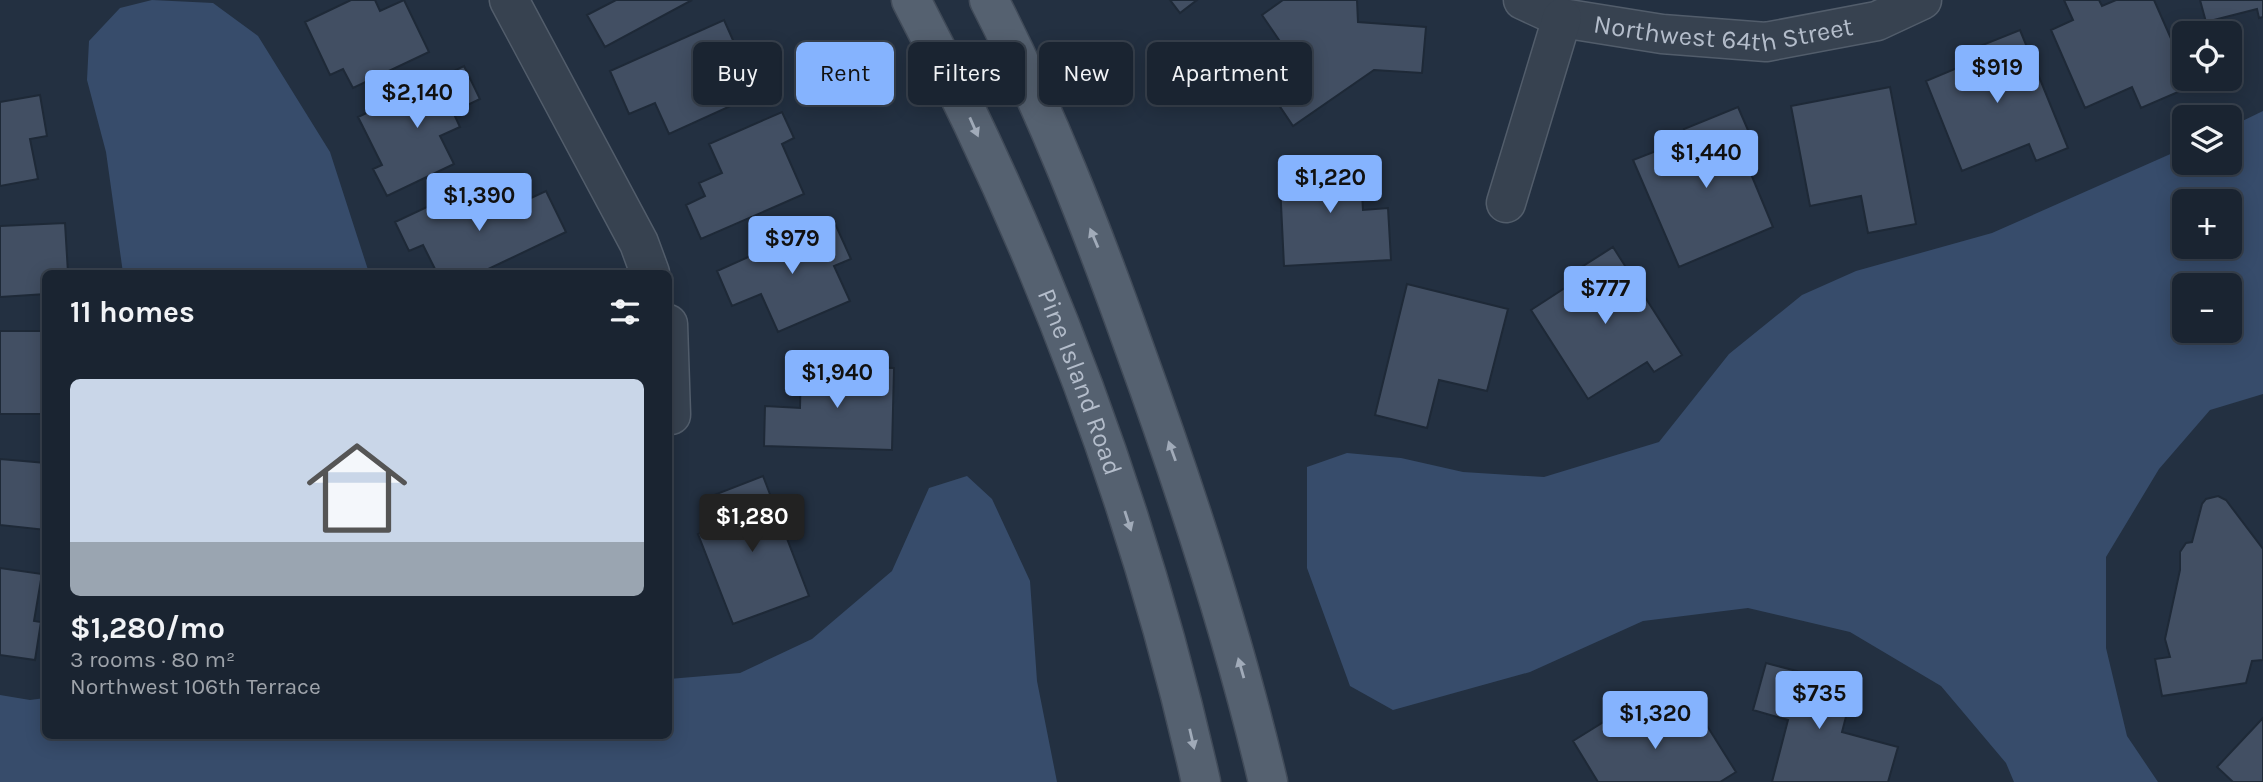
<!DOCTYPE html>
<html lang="en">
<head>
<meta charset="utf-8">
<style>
  body { margin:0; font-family:Karla,sans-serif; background:#232c39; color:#f1f3f6; height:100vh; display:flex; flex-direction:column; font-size:26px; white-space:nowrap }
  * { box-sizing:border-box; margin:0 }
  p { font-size:23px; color:#9fa4ab }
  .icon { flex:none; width:38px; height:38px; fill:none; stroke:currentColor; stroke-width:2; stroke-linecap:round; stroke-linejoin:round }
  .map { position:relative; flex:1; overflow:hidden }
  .drawer { position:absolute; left:42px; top:270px; width:630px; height:469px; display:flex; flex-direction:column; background:#1a2431; border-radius:10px; box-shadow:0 4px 18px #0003,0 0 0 2px #38414d }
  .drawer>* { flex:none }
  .guide { position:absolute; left:693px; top:42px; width:665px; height:63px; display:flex; gap:14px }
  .controls { position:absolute; left:2172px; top:21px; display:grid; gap:14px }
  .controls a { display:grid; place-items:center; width:70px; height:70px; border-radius:10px; background:#1a2431; box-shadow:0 4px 18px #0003,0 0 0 2px #38414d; font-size:35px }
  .price { position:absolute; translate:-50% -60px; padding:0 16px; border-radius:7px; background:#85b3fe; color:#111; font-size:23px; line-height:46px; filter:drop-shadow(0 2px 4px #0008) }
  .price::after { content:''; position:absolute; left:50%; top:42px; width:21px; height:16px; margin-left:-10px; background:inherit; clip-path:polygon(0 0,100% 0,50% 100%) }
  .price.selected { background:#222; color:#fff }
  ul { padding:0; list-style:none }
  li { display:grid; align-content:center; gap:14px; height:371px; padding:0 28px }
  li+li { border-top:2px solid #38414d }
  li span { display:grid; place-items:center; height:217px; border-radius:10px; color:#555 }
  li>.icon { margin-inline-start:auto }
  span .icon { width:126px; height:126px; fill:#fffc; stroke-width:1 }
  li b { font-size:30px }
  h2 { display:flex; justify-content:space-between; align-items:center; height:84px; padding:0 28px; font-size:30px }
  .tag { padding:0 24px; border-radius:10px; background:#1a2431; box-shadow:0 4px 18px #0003,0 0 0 2px #38414d; font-size:24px; line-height:63px }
  .tag.selected { background:#85b3fe; color:#111 }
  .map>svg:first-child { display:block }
  .water { fill:#374c6b; fill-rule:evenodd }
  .building { fill:#424f63; stroke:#1e2937; stroke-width:2 }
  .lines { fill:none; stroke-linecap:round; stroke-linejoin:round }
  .minor-casing { stroke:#525d6b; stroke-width:41 }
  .major-casing { stroke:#414b59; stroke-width:41 }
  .minor { stroke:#374250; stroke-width:38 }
  .major { stroke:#556170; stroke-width:38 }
  .oneway { fill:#a1abb9 }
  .labels { text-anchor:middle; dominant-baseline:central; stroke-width:5; stroke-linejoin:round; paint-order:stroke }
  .street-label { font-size:26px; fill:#b4bdcb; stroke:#1c2735 }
</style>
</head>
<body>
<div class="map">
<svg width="2263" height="782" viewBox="0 0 2263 782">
  <rect width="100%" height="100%" fill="#233041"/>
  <!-- water -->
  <path class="water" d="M152,0L213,3L258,36L330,152L369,273H123L106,152L87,80L89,41L120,8Z
    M2263,111V394L2210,410L2159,469L2106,557V648L2127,736L2158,782H2014L2006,763L1941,686L1850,632L1748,608L1643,621L1530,672L1393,710L1350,686L1307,568V467L1347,453L1401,458L1463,472L1544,477L1659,442L1729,354L1802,295L1856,271L1992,233L2184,148V163H2230V127ZM2230,201V247H2184V201ZM2184,285H2230V331H2184Z
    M967,476L992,499L1030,581L1037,681L1057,782H0V695L30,700L45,698L46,735H668L669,679L740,673L812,639L892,571L929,488Z"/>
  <!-- building -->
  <path class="building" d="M351,0H375L380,11L404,0L429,52L353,88L343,69L330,75L305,22Z
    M616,0H692L605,47L587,15Z
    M1170,0H1197L1180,13Z
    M1283,0H1357L1358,22L1426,27L1422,73L1374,70L1293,126L1264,83L1294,62L1262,15Z
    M2064,0H2099L2102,6L2116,0H2154L2184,68V79H2189L2192,86L2141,108L2132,87L2085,108L2051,30L2073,20Z
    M2200,0H2263V17L2259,18L2257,9L2206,22Z
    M724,20L757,94L669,134L655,103L629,114L610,71Z
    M2020,30L2068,148L2036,161L2029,144L1962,171L1926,81L1974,61L1970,50Z
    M464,66L480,99L453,112L460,127L440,136L454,164L387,196L373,169L382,165L358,117Z
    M1890,87L1916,224L1868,233L1861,196L1810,206L1791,106Z
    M40,95L47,136L30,139L38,179L0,186V102Z
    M1738,107L1754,144L1741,150L1773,227L1679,267L1633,160L1656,151L1660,161L1691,148L1684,129Z
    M782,112L794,138L782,144L804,194L701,239L686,205L705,196L699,183L722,173L709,144Z
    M1360,159L1363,210L1388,208L1391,260L1284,266L1279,163Z
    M463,190L479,222L546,191L566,232L480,273H437L423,245L409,251L395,222Z
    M833,219L851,259L834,266L850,301L778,332L761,294L732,306L717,271Z
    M65,223L68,273H46V294L0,297V226Z
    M1613,247L1682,355L1654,372L1647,362L1588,399L1531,310L1574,282L1569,275Z
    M1407,284L1508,309L1487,391L1439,380L1427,428L1375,415Z
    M0,331H46V414H0Z
    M801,365L894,368L892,450L764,446L765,406L800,408Z
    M0,459L46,463V530L0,525Z
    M763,476L809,596L733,624L698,534L725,524L714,495Z
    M2218,496L2226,500L2263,549V660L2252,661L2246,683L2162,696L2155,659L2170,657L2165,639L2180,570V552L2186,543L2192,542L2202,504L2206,499Z
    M0,568L42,574L34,621L41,622L35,660L0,655Z
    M1766,663L1854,686L1842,732L1898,747L1888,782H1772L1788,720L1753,710Z
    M1694,705L1736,772L1720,782H1598L1573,741L1610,718L1615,727L1641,711L1653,730Z
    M2263,718V782H2233L2217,767Z"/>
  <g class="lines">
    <defs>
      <g id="minor">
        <path d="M509,0L639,243L650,273"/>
        <path id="s1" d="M1523,0L1562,18L1662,34L1766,42L1877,21L1922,0"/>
        <path d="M1506,203L1562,18"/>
        <path d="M668,324L671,415"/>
      </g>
      <g id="major">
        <path id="s2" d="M911,0C1040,246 1140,511 1201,782"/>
        <path d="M989,0C1046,111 1092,229 1134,347C1186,490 1233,634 1268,782"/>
      </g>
    </defs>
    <!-- minor casing -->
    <use href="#minor" class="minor-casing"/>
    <!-- major casing -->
    <use href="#major" class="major-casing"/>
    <!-- minor -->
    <use href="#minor" class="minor"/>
    <!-- major -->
    <use href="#major" class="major"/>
  </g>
  <!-- one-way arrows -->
  <defs><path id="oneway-solid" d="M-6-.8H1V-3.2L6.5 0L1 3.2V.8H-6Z" transform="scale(1.75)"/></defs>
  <g class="oneway">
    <use href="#oneway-solid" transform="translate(974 127) rotate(66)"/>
    <use href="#oneway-solid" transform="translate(1094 238) rotate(-113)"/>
    <use href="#oneway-solid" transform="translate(1172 451) rotate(-110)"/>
    <use href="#oneway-solid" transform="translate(1128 521) rotate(72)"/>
    <use href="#oneway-solid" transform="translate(1241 668) rotate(-106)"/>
    <use href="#oneway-solid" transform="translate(1192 739) rotate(77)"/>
  </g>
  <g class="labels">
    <!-- street labels -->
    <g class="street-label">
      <text stroke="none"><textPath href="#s1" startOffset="206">Northwest 64th Street</textPath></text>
      <text stroke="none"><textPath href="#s2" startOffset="418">Pine Island Road</textPath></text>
    </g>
  </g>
</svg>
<div class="controls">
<a><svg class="icon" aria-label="locate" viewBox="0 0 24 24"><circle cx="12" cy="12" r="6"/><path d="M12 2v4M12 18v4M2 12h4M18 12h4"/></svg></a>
<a><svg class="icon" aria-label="layers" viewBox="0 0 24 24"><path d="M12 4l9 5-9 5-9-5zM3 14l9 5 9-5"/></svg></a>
<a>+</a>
<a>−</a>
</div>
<b class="price" style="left:1997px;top:105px">$919</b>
<b class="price" style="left:417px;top:130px">$2,140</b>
<b class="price" style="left:1706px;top:190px">$1,440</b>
<b class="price" style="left:1330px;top:215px">$1,220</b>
<b class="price" style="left:479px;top:233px">$1,390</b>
<b class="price" style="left:792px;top:276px">$979</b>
<b class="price" style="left:1605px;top:326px">$777</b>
<b class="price" style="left:837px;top:410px">$1,940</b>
<b class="price selected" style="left:752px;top:554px">$1,280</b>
<b class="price" style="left:1819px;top:731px">$735</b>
<b class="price" style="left:1655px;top:751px">$1,320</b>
<div class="guide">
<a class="tag">Buy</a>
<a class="tag selected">Rent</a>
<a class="tag">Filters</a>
<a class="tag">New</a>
<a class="tag">Apartment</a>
</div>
<section class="drawer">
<h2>11 homes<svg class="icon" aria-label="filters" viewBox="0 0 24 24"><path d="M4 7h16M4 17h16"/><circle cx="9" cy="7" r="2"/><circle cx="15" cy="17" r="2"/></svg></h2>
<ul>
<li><span style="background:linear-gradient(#c9d6e8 75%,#9aa5b1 0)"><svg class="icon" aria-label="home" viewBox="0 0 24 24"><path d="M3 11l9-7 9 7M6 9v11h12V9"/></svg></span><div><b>$1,280/mo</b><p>3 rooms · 80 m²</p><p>Northwest 106th Terrace</p></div></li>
</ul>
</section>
</div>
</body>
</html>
